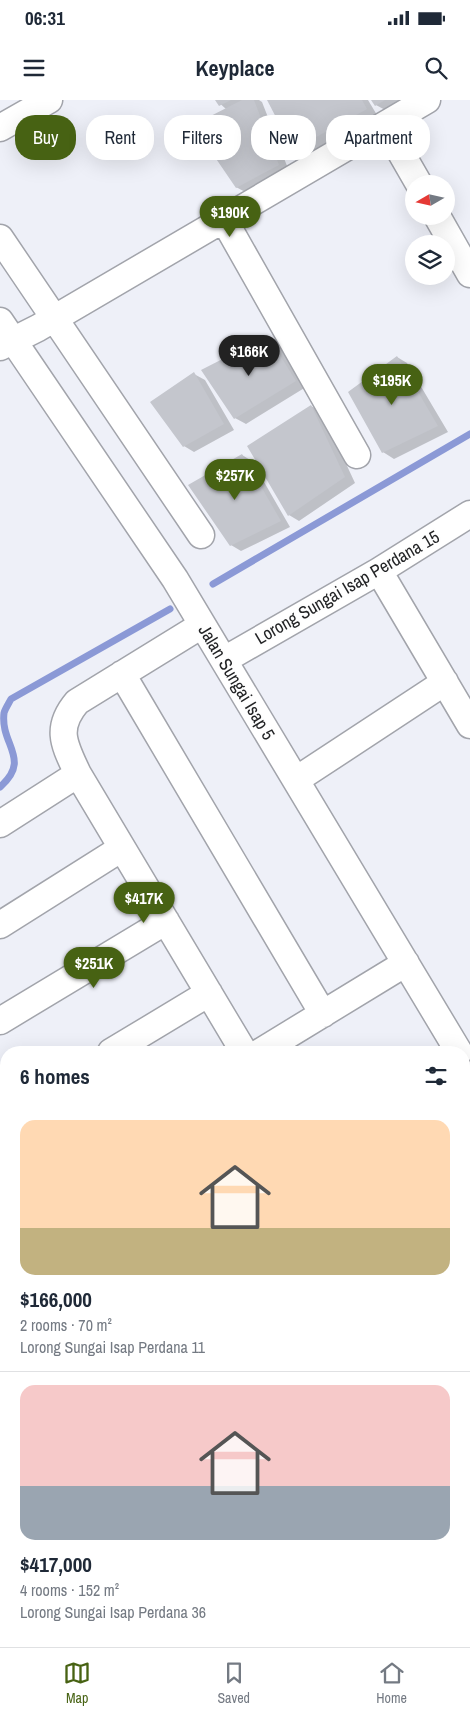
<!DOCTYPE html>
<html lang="en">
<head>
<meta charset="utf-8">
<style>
  body { margin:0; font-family:"Archivo Narrow",sans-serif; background:#f2f2f3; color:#1f2937; height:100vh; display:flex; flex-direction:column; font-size:19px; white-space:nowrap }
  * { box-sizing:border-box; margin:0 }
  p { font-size:16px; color:#747a83 }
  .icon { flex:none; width:28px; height:28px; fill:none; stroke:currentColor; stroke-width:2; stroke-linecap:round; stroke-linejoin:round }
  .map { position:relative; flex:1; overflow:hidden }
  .side { position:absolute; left:0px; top:946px; width:470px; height:601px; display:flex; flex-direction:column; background:#fff; border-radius:20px 20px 0 0; box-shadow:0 5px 20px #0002 }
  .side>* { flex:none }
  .banner { position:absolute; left:15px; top:15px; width:440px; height:45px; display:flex; gap:10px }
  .needle { width:32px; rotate:261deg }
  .fabs { position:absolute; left:405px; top:75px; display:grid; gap:10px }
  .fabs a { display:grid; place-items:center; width:50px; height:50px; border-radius:50%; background:#fff; box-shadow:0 5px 20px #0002; font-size:25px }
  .price { position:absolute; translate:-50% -42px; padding:0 11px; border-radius:18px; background:#476213; color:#fff; font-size:16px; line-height:32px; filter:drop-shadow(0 1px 2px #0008) }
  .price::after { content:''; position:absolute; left:50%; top:30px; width:15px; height:11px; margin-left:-8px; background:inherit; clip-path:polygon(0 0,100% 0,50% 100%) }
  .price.on { background:#222; color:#fff }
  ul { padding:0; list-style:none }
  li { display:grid; align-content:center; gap:10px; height:265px; padding:0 20px }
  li+li { border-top:1px solid #e0e1e3 }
  li span { display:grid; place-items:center; height:155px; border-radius:15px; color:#555 }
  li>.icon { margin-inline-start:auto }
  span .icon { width:90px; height:90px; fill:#fffc; stroke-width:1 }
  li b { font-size:21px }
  h2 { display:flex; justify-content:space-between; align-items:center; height:60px; padding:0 20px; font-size:21px }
  .chip { padding:0 18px; border-radius:20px; background:#fff; box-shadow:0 5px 20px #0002; font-size:18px; line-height:45px }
  .chip.on { background:#476213; color:#fff }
  .status { display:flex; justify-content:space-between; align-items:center; height:35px; padding:0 25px; background:#fff; direction:ltr }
  .status svg { height:14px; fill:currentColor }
  header { display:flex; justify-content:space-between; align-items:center; height:65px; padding:0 20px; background:#fff; font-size:22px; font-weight:700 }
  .tabs { display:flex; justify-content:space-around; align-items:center; height:70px; border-top:1px solid #e0e1e3; background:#fff; font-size:14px; color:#747a83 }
  .tabs a { display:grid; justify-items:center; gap:2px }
  .tabs .on { color:#476213 }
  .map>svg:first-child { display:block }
  .shadow { fill:#0003 }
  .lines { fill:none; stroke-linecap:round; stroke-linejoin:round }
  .stream { stroke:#8b99d6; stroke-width:7 }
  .building { fill:#c4c6cd }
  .minor-casing { stroke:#a2a4ab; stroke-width:29 }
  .minor { stroke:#fff; stroke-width:26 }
  .labels { text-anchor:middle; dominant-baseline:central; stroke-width:4; stroke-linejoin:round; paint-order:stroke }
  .street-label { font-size:18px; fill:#232426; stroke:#fefefe }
</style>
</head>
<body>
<div class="status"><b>06:31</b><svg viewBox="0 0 49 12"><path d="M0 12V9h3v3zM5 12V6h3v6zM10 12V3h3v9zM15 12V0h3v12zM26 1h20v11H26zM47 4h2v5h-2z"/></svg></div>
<header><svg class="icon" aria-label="menu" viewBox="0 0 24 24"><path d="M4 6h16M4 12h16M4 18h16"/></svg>Keyplace<svg class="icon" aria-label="search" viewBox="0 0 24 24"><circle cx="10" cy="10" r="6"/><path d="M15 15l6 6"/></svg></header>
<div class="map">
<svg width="470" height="1547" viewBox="0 0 470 1547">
  <rect width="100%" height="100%" fill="#eef0f8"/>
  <!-- shadow -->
  <path class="shadow" d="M216,0H259L262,2L289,71L247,93L236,87L226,9Z
    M268,0H368L377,15L304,56L294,50Z
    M373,0H404L387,11L376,5Z
    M268,238L278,244L306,287L246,324L235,318Z
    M397,257L407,263L448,332L394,359L383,352L349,292Z
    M194,274L205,280L234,330L194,352L184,346Z
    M311,306L322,312L355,383L299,421L289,415Z
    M242,355L252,361L290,427L241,451L231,445Z
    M464,1117L470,1120V1247L464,1251Z"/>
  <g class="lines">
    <!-- stream -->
    <path class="stream" d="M213,484L470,334
      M0,687C32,659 0,645 4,613C5,609 9,603 11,599L170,509"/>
  </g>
  <!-- building -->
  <path class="building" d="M215,0H231L219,6Z
    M242,0H254L279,65L236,88L193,25Z
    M267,0H362L367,9L293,50Z
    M371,0H385L375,6Z
    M268,236L296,281L234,319L201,270Z
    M397,256L438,326L382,353L348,292Z
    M194,272L224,324L183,347L150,302Z
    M311,305L345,377L288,416L247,346Z
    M242,354L281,421L230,446L188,385Z
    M464,1119L470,1130V1226L464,1230Z"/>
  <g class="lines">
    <defs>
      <path id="minor" d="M385,25L419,84
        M0,28L49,0
        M437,116L470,174
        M223,118L357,355
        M0,138L201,435
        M0,221L175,479L459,952
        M0,247L38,228L427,0
        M379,471L470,625
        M202,525L77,602C54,629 65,646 78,674L244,952
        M224,560L379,471L470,414
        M122,574L323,914
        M296,680L445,582
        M0,724L78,674
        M0,825L122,748
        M0,921L166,821
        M111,952L209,893
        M260,952L406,863
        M0,1019L6,1016
        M464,1030L470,1026
        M464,1098L470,1108
        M0,1114L6,1111
        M0,1227L6,1237
        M464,1244L470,1240
        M0,1319L6,1315
        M0,1372L6,1368
        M464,1374L470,1385
        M0,1423L6,1419
        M464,1431L470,1427
        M0,1528L6,1524
        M464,1531L470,1527
        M246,1541L249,1547
        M120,1547L129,1541
        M282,1547L291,1541
        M438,1547L447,1541"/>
    </defs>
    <!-- minor casing -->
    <use href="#minor" class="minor-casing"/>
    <!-- minor -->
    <use href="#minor" class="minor"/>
  </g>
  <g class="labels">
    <!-- street labels -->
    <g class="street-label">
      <text transform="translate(347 487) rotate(-30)">Lorong Sungai Isap Perdana 15</text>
      <text transform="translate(237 582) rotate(59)">Jalan Sungai Isap 5</text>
    </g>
  </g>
</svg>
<div class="fabs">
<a><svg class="needle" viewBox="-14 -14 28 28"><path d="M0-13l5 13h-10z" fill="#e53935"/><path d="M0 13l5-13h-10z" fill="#747a83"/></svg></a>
<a><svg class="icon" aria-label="layers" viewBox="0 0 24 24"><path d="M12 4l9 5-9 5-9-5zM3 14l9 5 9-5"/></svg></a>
</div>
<b class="price" style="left:230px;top:138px">$190K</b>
<b class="price on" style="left:249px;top:277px">$166K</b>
<b class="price" style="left:392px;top:306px">$195K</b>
<b class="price" style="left:235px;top:401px">$257K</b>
<b class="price" style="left:144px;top:824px">$417K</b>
<b class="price" style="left:94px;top:889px">$251K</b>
<div class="banner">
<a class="chip on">Buy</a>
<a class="chip">Rent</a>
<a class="chip">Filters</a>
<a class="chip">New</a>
<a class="chip">Apartment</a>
</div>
<section class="side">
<h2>6 homes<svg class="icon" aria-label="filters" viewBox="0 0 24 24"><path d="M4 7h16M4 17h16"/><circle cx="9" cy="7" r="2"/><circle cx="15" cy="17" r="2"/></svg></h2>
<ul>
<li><span style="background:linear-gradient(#ffd9b3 70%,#c2b280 0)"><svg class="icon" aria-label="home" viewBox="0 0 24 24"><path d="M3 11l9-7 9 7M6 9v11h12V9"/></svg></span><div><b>$166,000</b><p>2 rooms · 70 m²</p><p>Lorong Sungai Isap Perdana 11</p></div></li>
<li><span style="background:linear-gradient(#f6c9c9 65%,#9aa5b1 0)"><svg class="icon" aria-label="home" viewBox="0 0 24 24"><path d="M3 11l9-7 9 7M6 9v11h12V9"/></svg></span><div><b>$417,000</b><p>4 rooms · 152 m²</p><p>Lorong Sungai Isap Perdana 36</p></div></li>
</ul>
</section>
</div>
<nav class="tabs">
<a class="on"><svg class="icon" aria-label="map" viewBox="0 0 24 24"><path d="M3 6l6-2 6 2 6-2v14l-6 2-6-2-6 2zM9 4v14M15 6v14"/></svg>Map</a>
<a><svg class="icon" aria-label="saved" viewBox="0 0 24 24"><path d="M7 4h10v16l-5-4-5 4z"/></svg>Saved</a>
<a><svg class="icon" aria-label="home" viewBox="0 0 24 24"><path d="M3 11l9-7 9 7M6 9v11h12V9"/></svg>Home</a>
</nav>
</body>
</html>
